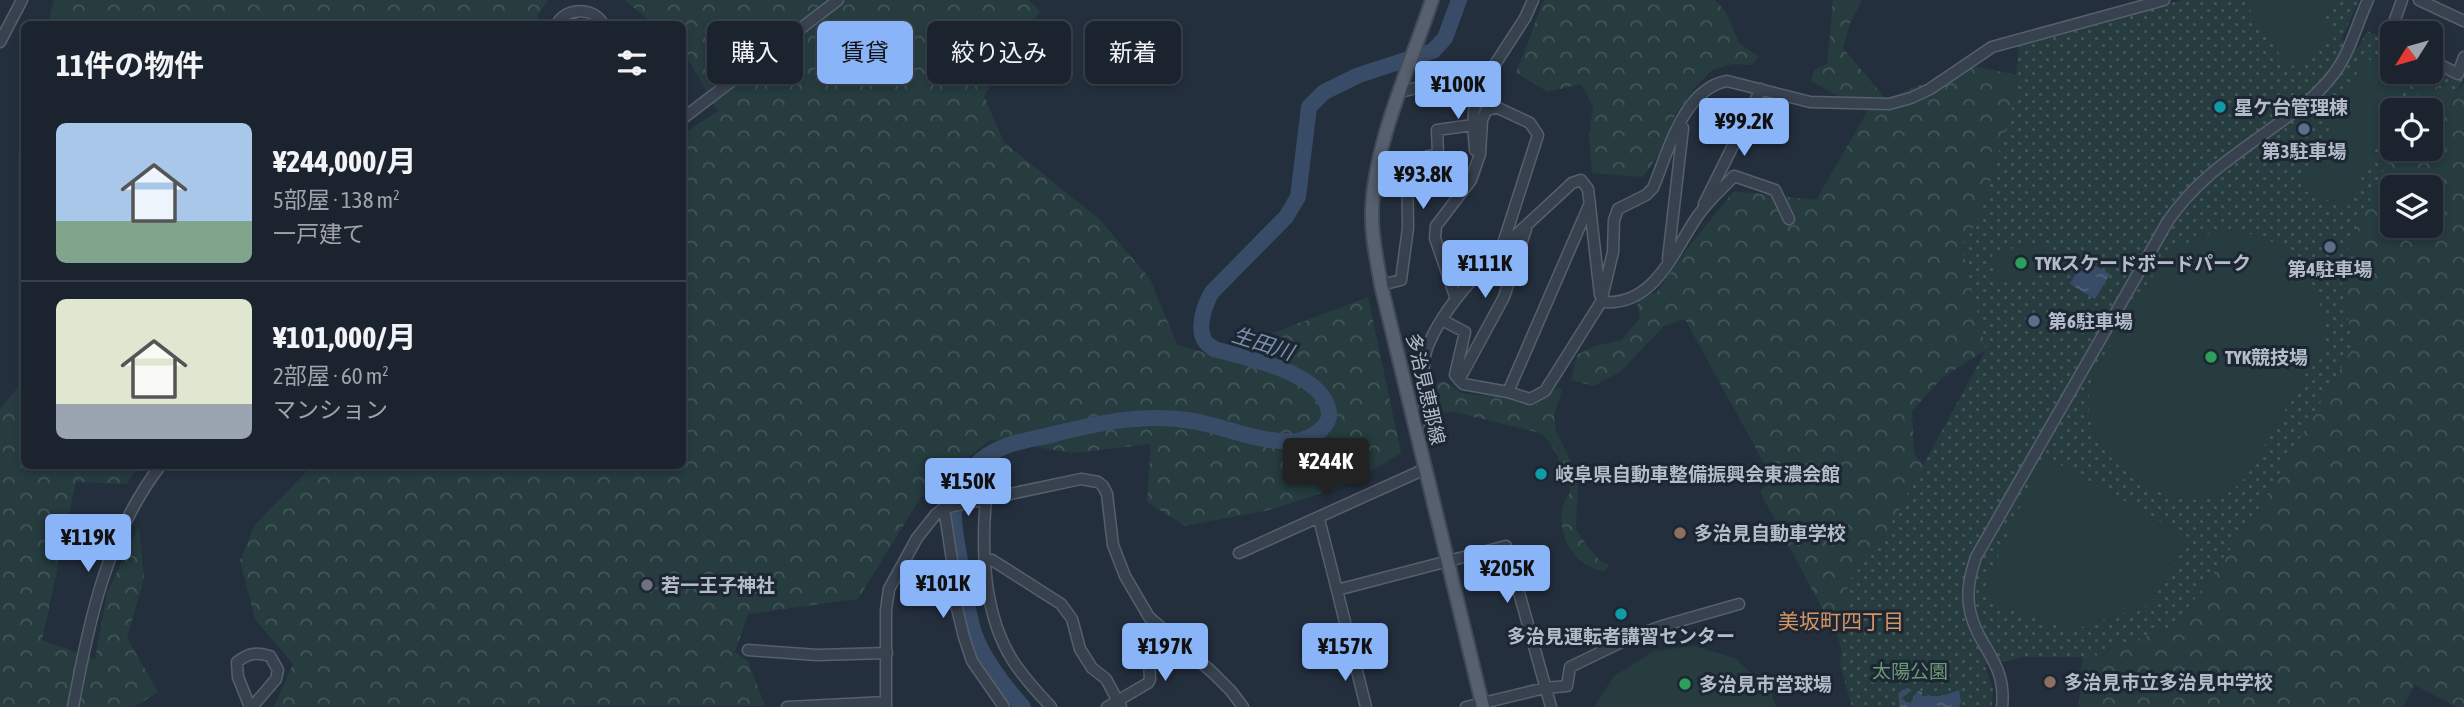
<!DOCTYPE html>
<html lang="ja">
<head>
<meta charset="utf-8">
<style>
  body { margin:0; font-family:"Asap Condensed","Noto Sans JP",sans-serif; background:#282f3a; color:#f1f3f6; height:100vh; display:flex; flex-direction:column; font-size:26px; white-space:nowrap }
  * { box-sizing:border-box; margin:0 }
  p { font-size:23px; color:#a0a4aa }
  .icon { flex:none; width:38px; height:38px; fill:none; stroke:currentColor; stroke-width:2; stroke-linecap:round; stroke-linejoin:round }
  .map { position:relative; flex:1; overflow:hidden }
  .details { position:absolute; left:21px; top:21px; width:665px; height:448px; display:flex; flex-direction:column; background:#1b232e; border-radius:10px; box-shadow:0 4px 10px #0003,0 0 0 2px #39404a }
  .details>* { flex:none }
  .banner { position:absolute; left:707px; top:21px; width:665px; height:63px; display:flex; gap:14px }
  .needle { width:46px; rotate:233deg }
  .fabs { position:absolute; left:2380px; top:21px; display:grid; gap:14px }
  .fabs a { display:grid; place-items:center; width:63px; height:63px; border-radius:10px; background:#1b232e; box-shadow:0 4px 10px #0003,0 0 0 2px #39404a; font-size:35px }
  .price { position:absolute; translate:-50% -60px; padding:0 16px; border-radius:7px; background:#8ab4f8; color:#111; font-size:23px; line-height:46px; filter:drop-shadow(0 2px 4px #0008) }
  .price::after { content:''; position:absolute; left:50%; top:42px; width:21px; height:16px; margin-left:-10px; background:inherit; clip-path:polygon(0 0,100% 0,50% 100%) }
  .price.current { background:#222; color:#fff }
  ul { padding:0; list-style:none }
  li { display:flex; align-items:center; gap:21px; height:175px; padding:0 35px }
  li+li { border-top:2px solid #39404a }
  li span { display:grid; place-items:center; flex:none; width:196px; height:140px; border-radius:10px; color:#555 }
  li>.icon { margin-inline-start:auto }
  span .icon { width:84px; height:84px; fill:#fffc; stroke-width:1 }
  li b { font-size:30px }
  h2 { display:flex; justify-content:space-between; align-items:center; height:84px; padding:0 35px; font-size:30px }
  .chip { padding:0 24px; border-radius:10px; background:#1b232e; box-shadow:0 4px 10px #0003,0 0 0 2px #39404a; font-size:24px; line-height:63px }
  .chip.current { background:#8ab4f8; color:#111 }
  .map>svg:first-child { display:block }
  .forest { fill:url(#forest-crowns); fill-rule:evenodd }
  .park { fill:url(#park-dots) }
  .pitch { fill:#263c3f }
  .water { fill:url(#water-ripples) }
  .lines { fill:none; stroke-linecap:round; stroke-linejoin:round }
  .river { stroke:#394c67; stroke-width:16 }
  .minor-casing { stroke:#565f6c; stroke-width:13 }
  .major-casing { stroke:#414a57; stroke-width:16 }
  .minor { stroke:#38414e; stroke-width:10 }
  .major { stroke:#56606e; stroke-width:12 }
  .culture-dot { fill:#0f9aa8; stroke:#1d2633; stroke-width:2.5 }
  .service-dot { fill:#5c6f8a; stroke:#1d2633; stroke-width:2.5 }
  .leisure-dot { fill:#2e9e5b; stroke:#1d2633; stroke-width:2.5 }
  .education-dot { fill:#8d6e63; stroke:#1d2633; stroke-width:2.5 }
  .worship-dot { fill:#6b7280; stroke:#1d2633; stroke-width:2.5 }
  .labels { text-anchor:middle; dominant-baseline:central; stroke-width:6; stroke-linejoin:round; paint-order:stroke }
  .poi-label { font-size:19px; font-weight:bold; fill:#b4bcc9; stroke:#1d2633; text-anchor:start }
  .street-label { font-size:19px; fill:#b4bcc9; stroke:#1d2633 }
  .park-label { font-size:19px; fill:#6b9a76; stroke:#1d2633 }
  .water-label { font-size:21px; font-style:italic; fill:#7c92b1; stroke:#1d2633 }
  .neighbourhood-label { font-size:21px; fill:#d59563; stroke:#1d2633 }
</style>
</head>
<body>
<div class="map">
<svg width="2464" height="707" viewBox="0 0 2464 707">
  <defs>
    <pattern id="forest-crowns" width="20" height="18" patternUnits="userSpaceOnUse" patternTransform="scale(1.75)"><rect width="20" height="18" fill="#263c3f"/><path d="M2 6a3 3 0 1 1 6 0M12 15a3 3 0 1 1 6 0" fill="none" stroke="#435659"/></pattern>
    <pattern id="park-dots" width="8" height="8" patternUnits="userSpaceOnUse" patternTransform="scale(1.75)"><rect width="8" height="8" fill="#263c3f"/><path d="M2 2h.1M6 6h.1" fill="none" stroke="#435659" stroke-width="1.8" stroke-linecap="round"/></pattern>
    <pattern id="water-ripples" width="26" height="14" patternUnits="userSpaceOnUse" patternTransform="scale(1.75)"><rect width="26" height="14" fill="#394c67"/><path d="M2 4q2-2 4 0t4 0M15 11q2-2 4 0t4 0" fill="none" stroke="#53647b"/></pattern>
  </defs>
  <rect width="100%" height="100%" fill="#242f3e"/>
  <!-- forest -->
  <path class="forest" d="M54,0H548L538,15L537,24H48Z
    M625,0H1028L1040,11L984,96L1004,142L1100,220L1150,279L1177,345L1214,355L1368,297L1401,453L1349,484L1269,510L1185,526L1147,502L1151,444L1073,453L990,440L921,497L858,599L748,614L735,652L748,661L765,706L274,707L293,664L255,619L240,561L254,526L312,466H682L683,134L718,111L691,64L683,55L682,24H653Z
    M1544,0H1715L1726,12L1739,43L1759,57L1752,65L1733,64L1712,70L1696,86L1675,115L1663,148L1643,177L1592,173L1589,137L1593,106L1581,84L1548,92L1516,73Z
    M1833,0H1862L1850,23L1843,48L1886,99L1920,85L1943,82L1967,65L2023,76L2135,68L1962,245L1986,350L1943,377L1912,411L1914,453L1936,483L1851,682L1838,638L1760,492L1772,478L1685,319L1664,326L1620,372L1594,386L1571,380L1577,355L1592,347L1621,340L1640,318L1637,301L1657,292L1690,245L1734,191L1816,200L1867,112L1811,81L1814,70L1827,64Z
    M2424,80L2455,95L2464,83V707H2456L2415,685L2403,707H2079L2082,657L2175,627L2256,513L2353,347L2339,268L2393,149H2431V110H2411ZM2392,187H2431V226H2392Z
    M24,127V466H139L126,484L76,482L42,640L95,659L107,593L139,526L144,578L127,638L158,692L134,707H0V409L18,387V155Z
    M1444,381L1464,394L1496,396L1535,405L1558,387L1562,390L1554,416L1556,432L1578,475L1576,529L1586,544L1600,561L1609,565L1605,571C1575,568 1556,536 1563,506C1564,501 1569,496 1570,491C1571,483 1552,442 1545,437C1543,434 1539,433 1536,432L1454,412L1438,413L1426,387Z"/>
  <!-- park -->
  <path class="park" d="M2182,0H2359L2341,40L2358,48L2367,31L2392,43V72H2431V62L2464,78L2455,95L2424,81L2411,110H2392L2393,149L2339,268L2353,347L2256,513L2175,627L2082,657H2025L1985,665L1993,689L1992,707H1852L1840,664L1848,583L1890,526L1986,350L1962,245L1979,219L2014,101L2019,43Z"/>
  <!-- pitch -->
  <path class="pitch" d="M2253,0H2337L2321,12L2337,36L2289,68L2246,4Z
    M2365,57L2406,82L2347,208L2300,189Z
    M2218,231C2262,231 2283,244 2312,275L2309,283L2325,314L2322,346L2250,471C2242,482 2232,493 2218,497C2167,512 2096,465 2089,412C2084,376 2115,341 2132,311C2160,265 2163,248 2218,231Z
    M2042,242L2049,273L1999,284L1992,253Z
    M2043,455L2190,538L2150,605L2073,630L1993,603L1986,584Z
    M1694,646L1735,658L1771,692L1776,707H1594L1614,676L1654,651Z"/>
  <!-- water -->
  <path class="water" d="M2084,259L2110,274L2095,299L2070,284Z
    M1907,689L1912,690L1902,698L1907,703H1910L1918,691L1922,692V696H1942L1959,690L1961,702L1959,707H1900L1898,694L1902,690Z"/>
  <g class="lines">
    <!-- river -->
    <path class="river" d="M1023,707C1007,689 991,669 980,647C970,628 967,602 964,581C960,560 955,539 954,518C953,511 957,504 959,498C967,470 978,457 1006,446C1022,440 1041,438 1058,433C1103,422 1146,413 1193,421C1227,427 1261,444 1297,441C1310,439 1331,427 1329,412C1323,372 1246,358 1214,349C1211,346 1207,345 1205,341C1196,328 1205,304 1212,292L1286,217L1298,197L1309,107L1324,92L1359,75L1433,51L1445,38L1459,0"/>
    <defs>
      <path id="minor" d="M2419,0L2464,21
        M557,24C566,7 594,7 603,24
        M568,24H574
        M0,42L22,0
        M2392,42L2388,39L2402,0
        M2431,60L2458,74L2464,57
        M1401,92L1442,81L1477,80L1490,72L1525,18L1533,0
        M682,119L838,0
        M1475,150L1473,125L1477,80
        M1704,204L1761,89
        M1668,259L1683,128
        M1381,285L1401,280L1408,228L1407,161L1438,154L1437,130L1473,125
        M1456,299L1435,238L1436,226L1471,180L1480,154L1482,120L1486,111L1496,107L1530,123L1538,135L1502,247
        M1601,302C1654,307 1672,254 1697,217C1707,202 1722,189 1734,176L1775,190L1789,219
        M1442,320L1465,332L1455,375L1463,384L1508,392L1530,399L1545,391L1601,302L1613,252L1614,220L1618,209L1646,195L1653,188C1668,152 1683,89 1727,81L1810,102L1889,104L1911,98L1930,89L1992,47L2164,0
        M1459,380L1504,297L1526,229
        M1508,392L1590,203
        M1416,429C1419,423 1424,416 1424,409C1426,386 1419,363 1430,341C1456,283 1526,227 1572,183L1581,180L1588,189L1600,295
        M986,499C981,551 984,616 1013,661C1024,678 1037,692 1051,707
        M944,508L952,560L954,596L964,637L972,661L1004,707
        M1319,519L1337,590
        M1239,553L1425,469
        M985,559L992,560L1061,604L1072,619L1080,649L1092,668L1106,679L1121,707
        M748,650L817,655L887,653
        M73,707C89,621 106,537 160,466
        M250,707L238,677L237,662C249,653 255,652 270,656L278,670L276,679L252,707
        M787,707L886,702
        M886,707V610L889,589L917,538L936,514L944,508L1081,479L1098,482L1103,486L1107,494L1113,545L1125,576L1149,617L1213,673L1231,691L1243,707
        M1107,707L1148,683L1150,679L1148,646L1149,638L1158,626
        M1366,707L1337,590L1506,546L1551,707
        M1466,707L1545,688L1567,686L1570,667L1634,636L1662,626L1739,604
        M2002,707C2007,662 1978,648 1970,611C1966,592 1970,575 1976,557L2168,221C2198,177 2237,154 2279,123C2297,110 2314,98 2328,81C2349,58 2355,28 2368,0"/>
      <path id="major" d="M1432,0C1410,67 1375,140 1372,210C1371,235 1377,260 1381,285L1483,707"/>
    </defs>
    <!-- minor casing -->
    <use href="#minor" class="minor-casing"/>
    <!-- major casing -->
    <use href="#major" class="major-casing"/>
    <!-- minor -->
    <use href="#minor" class="minor"/>
    <!-- major -->
    <use href="#major" class="major"/>
  </g>
  <!-- markers -->
  <g class="culture-dot">
    <circle cx="2220" cy="107" r="7"/>
    <circle cx="1541" cy="474" r="7"/>
    <circle cx="1621" cy="614" r="7"/>
  </g>
  <g class="service-dot">
    <circle cx="2304" cy="129" r="7"/>
    <circle cx="2330" cy="247" r="7"/>
    <circle cx="2034" cy="321" r="7"/>
  </g>
  <g class="leisure-dot">
    <circle cx="2021" cy="263" r="7"/>
    <circle cx="2211" cy="357" r="7"/>
    <circle cx="1685" cy="684" r="7"/>
  </g>
  <g class="education-dot">
    <circle cx="1680" cy="533" r="7"/>
    <circle cx="2050" cy="682" r="7"/>
  </g>
  <circle class="worship-dot" cx="647" cy="585" r="7"/>
  <g class="labels">
    <!-- poi labels -->
    <g class="poi-label">
      <text x="2234" y="107">星ケ台管理棟</text>
      <text x="2304" y="151" text-anchor="middle">第3駐車場</text>
      <text x="2035" y="263">TYKスケードボードパーク</text>
      <text x="2330" y="269" text-anchor="middle">第4駐車場</text>
      <text x="2048" y="321">第6駐車場</text>
      <text x="2225" y="357">TYK競技場</text>
      <text x="1555" y="474">岐阜県自動車整備振興会東濃会館</text>
      <text x="1694" y="533">多治見自動車学校</text>
      <text x="661" y="585">若一王子神社</text>
      <text x="1621" y="636" text-anchor="middle">多治見運転者講習センター</text>
      <text x="2064" y="682">多治見市立多治見中学校</text>
      <text x="1699" y="684">多治見市営球場</text>
    </g>
    <!-- street labels -->
    <g class="street-label">
      <text transform="translate(1426 389) rotate(77)">多治見恵那線</text>
    </g>
    <!-- park labels -->
    <g class="park-label">
      <text x="1910" y="671">太陽公園</text>
    </g>
    <!-- water labels -->
    <g class="water-label">
      <text transform="translate(1263 343) rotate(18)">生田川</text>
    </g>
    <!-- neighbourhood labels -->
    <g class="neighbourhood-label">
      <text x="1841" y="621">美坂町四丁目</text>
    </g>
  </g>
</svg>
<div class="fabs">
<a><svg class="needle" viewBox="-14 -14 28 28"><path d="M0-13l5 13h-10z" fill="#e53935"/><path d="M0 13l5-13h-10z" fill="#a0a4aa"/></svg></a>
<a><svg class="icon" aria-label="locate" viewBox="0 0 24 24"><circle cx="12" cy="12" r="6"/><path d="M12 2v4M12 18v4M2 12h4M18 12h4"/></svg></a>
<a><svg class="icon" aria-label="layers" viewBox="0 0 24 24"><path d="M12 4l9 5-9 5-9-5zM3 14l9 5 9-5"/></svg></a>
</div>
<b class="price" style="left:1458px;top:121px">¥100K</b>
<b class="price" style="left:1744px;top:158px">¥99.2K</b>
<b class="price" style="left:1423px;top:211px">¥93.8K</b>
<b class="price" style="left:1485px;top:300px">¥111K</b>
<b class="price current" style="left:1326px;top:498px">¥244K</b>
<b class="price" style="left:968px;top:518px">¥150K</b>
<b class="price" style="left:88px;top:574px">¥119K</b>
<b class="price" style="left:1507px;top:605px">¥205K</b>
<b class="price" style="left:943px;top:620px">¥101K</b>
<b class="price" style="left:1165px;top:683px">¥197K</b>
<b class="price" style="left:1345px;top:683px">¥157K</b>
<div class="banner">
<a class="chip">購入</a>
<a class="chip current">賃貸</a>
<a class="chip">絞り込み</a>
<a class="chip">新着</a>
</div>
<section class="details">
<h2>11件の物件<svg class="icon" aria-label="filters" viewBox="0 0 24 24"><path d="M4 7h16M4 17h16"/><circle cx="9" cy="7" r="2"/><circle cx="15" cy="17" r="2"/></svg></h2>
<ul>
<li><span style="background:linear-gradient(#a9c7e8 70%,#7fa58c 0)"><svg class="icon" aria-label="home" viewBox="0 0 24 24"><path d="M3 11l9-7 9 7M6 9v11h12V9"/></svg></span><div><b>¥244,000/月</b><p>5部屋 · 138 m²</p><p>一戸建て</p></div></li>
<li><span style="background:linear-gradient(#dfe7d0 75%,#9aa5b1 0)"><svg class="icon" aria-label="home" viewBox="0 0 24 24"><path d="M3 11l9-7 9 7M6 9v11h12V9"/></svg></span><div><b>¥101,000/月</b><p>2部屋 · 60 m²</p><p>マンション</p></div></li>
</ul>
</section>
</div>
</body>
</html>
